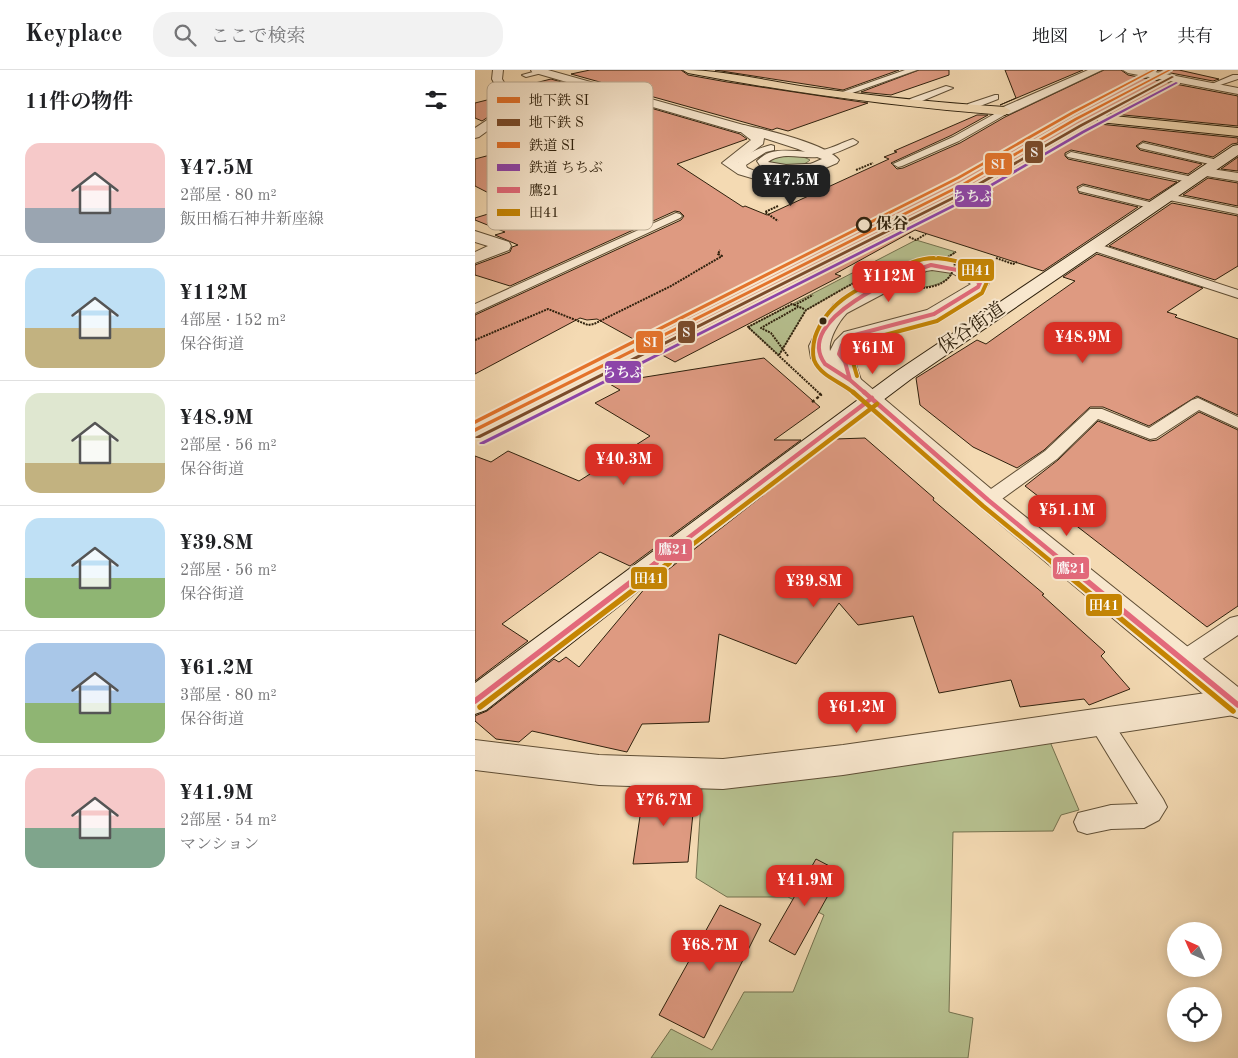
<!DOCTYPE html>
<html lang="ja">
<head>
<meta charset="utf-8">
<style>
  body { margin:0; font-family:"Old Standard TT","Noto Serif JP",serif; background:#f2f2f2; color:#202124; height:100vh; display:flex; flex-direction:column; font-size:19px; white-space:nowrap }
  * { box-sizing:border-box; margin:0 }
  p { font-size:16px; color:#757577 }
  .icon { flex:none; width:28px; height:28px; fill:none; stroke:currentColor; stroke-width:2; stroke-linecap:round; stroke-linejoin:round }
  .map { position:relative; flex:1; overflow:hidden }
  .details { display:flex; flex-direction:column; background:#fff; width:475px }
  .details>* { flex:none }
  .needle { width:32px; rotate:315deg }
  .buttons { position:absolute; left:692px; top:852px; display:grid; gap:10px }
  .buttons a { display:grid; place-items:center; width:55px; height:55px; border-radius:50%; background:#fff; box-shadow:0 2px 12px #0003; font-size:25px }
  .price { position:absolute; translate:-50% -42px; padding:0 11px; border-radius:10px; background:#d93025; color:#fff; font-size:16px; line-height:32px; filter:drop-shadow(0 1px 2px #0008) }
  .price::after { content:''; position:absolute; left:50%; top:30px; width:15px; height:11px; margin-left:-8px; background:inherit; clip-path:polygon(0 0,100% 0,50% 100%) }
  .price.selected { background:#222; color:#fff }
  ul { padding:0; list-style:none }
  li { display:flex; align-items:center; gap:15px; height:125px; padding:0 25px }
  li+li { border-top:1px solid #e0e0e0 }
  li span { display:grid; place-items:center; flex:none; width:140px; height:100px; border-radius:15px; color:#555 }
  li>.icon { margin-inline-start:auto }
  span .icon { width:60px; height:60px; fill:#fffc; stroke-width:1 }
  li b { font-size:21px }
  h2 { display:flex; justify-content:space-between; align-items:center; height:60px; padding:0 25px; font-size:21px }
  header { display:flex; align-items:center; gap:30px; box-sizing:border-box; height:70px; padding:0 25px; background:#fff; border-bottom:1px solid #e0e0e0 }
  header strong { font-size:24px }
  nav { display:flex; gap:28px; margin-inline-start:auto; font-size:18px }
  .search { width:350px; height:45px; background:#f2f2f2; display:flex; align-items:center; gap:12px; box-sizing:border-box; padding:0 18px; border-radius:20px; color:#757577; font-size:19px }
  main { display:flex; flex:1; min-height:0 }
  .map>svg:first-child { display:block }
  .green { fill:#b7c190; stroke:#73714e }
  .building { fill:#de9a81; stroke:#2f210d }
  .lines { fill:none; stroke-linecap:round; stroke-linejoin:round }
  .service-casing { stroke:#604f36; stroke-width:2 }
  .minor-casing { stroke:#604f36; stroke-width:2 }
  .tertiary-casing { stroke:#604f36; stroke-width:2 }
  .secondary-casing { stroke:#2f210d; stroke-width:2 }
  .primary-casing { stroke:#2f210d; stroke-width:2 }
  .path { stroke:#2f210d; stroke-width:2; stroke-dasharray:2 1; stroke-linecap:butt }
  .service { fill:#f8e7ce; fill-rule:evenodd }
  .minor { fill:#f8e7ce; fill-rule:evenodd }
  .tertiary { fill:#f8e7ce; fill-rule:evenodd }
  .secondary { fill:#f8e7ce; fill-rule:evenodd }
  .primary { fill:#f4dab3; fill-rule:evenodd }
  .path-bridge-far1 { stroke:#2f210d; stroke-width:2; stroke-dasharray:2 1; stroke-linecap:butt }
  .path-bridge { stroke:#2f210d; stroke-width:2.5; stroke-dasharray:3 2.5; stroke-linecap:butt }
  .bus-1-far2-casing { stroke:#f8e7ce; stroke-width:6 }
  .bus-1-far1-casing { stroke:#f8e7ce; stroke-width:8 }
  .bus-1-casing { stroke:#f8e7ce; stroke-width:9 }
  .bus-2-far3-casing { stroke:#f8e7ce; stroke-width:4.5 }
  .bus-2-far2-casing { stroke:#f8e7ce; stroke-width:6 }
  .bus-2-far1-casing { stroke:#f8e7ce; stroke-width:8 }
  .bus-2-casing { stroke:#f8e7ce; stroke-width:9 }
  .bus-1-far2 { stroke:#e3697b; stroke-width:4 }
  .bus-1-far1 { stroke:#e3697b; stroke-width:4.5 }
  .bus-1 { stroke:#e3697b; stroke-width:5.5 }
  .bus-2-far3 { stroke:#c58503; stroke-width:2.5 }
  .bus-2-far2 { stroke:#c58503; stroke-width:4 }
  .bus-2-far1 { stroke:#c58503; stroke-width:4.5 }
  .bus-2 { stroke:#c58503; stroke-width:5.5 }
  .rail-1-casing { stroke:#f8e7ce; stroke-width:4 }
  .rail-2-casing { stroke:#f8e7ce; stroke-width:4 }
  .rail-1 { fill:#e4732b; fill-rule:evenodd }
  .rail-2 { fill:#8e44ad; fill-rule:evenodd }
  .metro-1-casing { stroke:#f8e7ce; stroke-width:4 }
  .metro-2-casing { stroke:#f8e7ce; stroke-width:4 }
  .metro-1 { fill:#e4732b; fill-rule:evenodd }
  .metro-2 { fill:#7a4b2a; fill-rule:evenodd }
  .stop-dot { fill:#f8e7ce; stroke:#2f210d; stroke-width:2.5 }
  .bus-dot { fill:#2f210d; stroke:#f8e7ce; stroke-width:2 }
  .labels { text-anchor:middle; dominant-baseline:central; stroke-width:4; stroke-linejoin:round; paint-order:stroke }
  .far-stop-label { font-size:16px; font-weight:bold; fill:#2f210d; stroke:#f8e7ce; text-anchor:start }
  .street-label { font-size:19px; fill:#2f210d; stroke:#f8e7ce }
  .key { fill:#f8e7ce; stroke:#bcac94; stroke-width:1 }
  .key-label { font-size:14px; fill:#2f210d }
  .line-badge { stroke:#f8e7ce; stroke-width:2 }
  .badge-label { font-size:14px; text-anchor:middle; font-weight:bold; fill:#fff }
</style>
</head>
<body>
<header>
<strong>Keyplace</strong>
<div class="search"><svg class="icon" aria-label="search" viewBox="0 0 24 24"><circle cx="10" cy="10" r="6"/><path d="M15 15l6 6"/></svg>ここで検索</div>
<nav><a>地図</a><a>レイヤ</a><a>共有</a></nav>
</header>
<main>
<section class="details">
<h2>11件の物件<svg class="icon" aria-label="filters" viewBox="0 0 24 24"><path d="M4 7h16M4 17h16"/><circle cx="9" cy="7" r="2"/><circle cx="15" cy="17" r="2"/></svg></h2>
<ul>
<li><span style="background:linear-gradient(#f6c9c9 65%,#9aa5b1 0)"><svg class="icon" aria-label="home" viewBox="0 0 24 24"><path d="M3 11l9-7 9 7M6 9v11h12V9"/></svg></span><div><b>¥47.5M</b><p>2部屋 · 80 m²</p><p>飯田橋石神井新座線</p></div></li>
<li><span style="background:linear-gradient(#bfe0f5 60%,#c2b280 0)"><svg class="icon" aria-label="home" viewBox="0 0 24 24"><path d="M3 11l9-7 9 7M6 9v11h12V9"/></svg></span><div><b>¥112M</b><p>4部屋 · 152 m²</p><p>保谷街道</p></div></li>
<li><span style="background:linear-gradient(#dfe7d0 70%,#c2b280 0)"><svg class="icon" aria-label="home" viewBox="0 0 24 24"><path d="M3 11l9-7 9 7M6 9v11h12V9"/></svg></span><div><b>¥48.9M</b><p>2部屋 · 56 m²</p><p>保谷街道</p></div></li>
<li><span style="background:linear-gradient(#bfe0f5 60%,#8fb573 0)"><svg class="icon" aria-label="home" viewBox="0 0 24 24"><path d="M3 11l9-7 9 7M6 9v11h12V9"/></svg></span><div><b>¥39.8M</b><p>2部屋 · 56 m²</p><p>保谷街道</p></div></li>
<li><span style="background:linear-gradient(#a9c7e8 60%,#8fb573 0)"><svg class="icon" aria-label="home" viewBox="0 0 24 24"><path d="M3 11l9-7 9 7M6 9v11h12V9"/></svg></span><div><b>¥61.2M</b><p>3部屋 · 80 m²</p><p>保谷街道</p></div></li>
<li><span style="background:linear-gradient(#f6c9c9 60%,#7fa58c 0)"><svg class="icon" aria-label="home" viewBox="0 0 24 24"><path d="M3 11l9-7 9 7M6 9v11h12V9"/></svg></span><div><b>¥41.9M</b><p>2部屋 · 54 m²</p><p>マンション</p></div></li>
</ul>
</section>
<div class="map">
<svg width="763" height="988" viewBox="0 0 763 988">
  <rect width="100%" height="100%" fill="#f4dab3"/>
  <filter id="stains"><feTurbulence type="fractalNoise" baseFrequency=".004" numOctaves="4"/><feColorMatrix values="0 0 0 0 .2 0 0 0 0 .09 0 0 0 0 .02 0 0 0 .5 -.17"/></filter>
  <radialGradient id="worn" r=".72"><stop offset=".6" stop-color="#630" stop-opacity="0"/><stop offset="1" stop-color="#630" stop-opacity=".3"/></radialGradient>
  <!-- green -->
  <path class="green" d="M313,85H325L335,90C326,99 303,98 293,92L297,89Z
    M441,170L481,182L471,188L480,192C483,214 449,219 432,218C417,218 403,213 389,207L331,240L304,285L273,257Z
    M573,667L604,740L586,745L578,761L478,762L474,942L498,948L493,988H176L196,959L237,980L269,922H318L349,845L313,827H252L221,808L227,716Z"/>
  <!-- building -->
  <path class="building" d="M115,0H206L213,5L252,12L393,33L313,61L302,58L297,60L96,4Z
    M240,0H424L368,20Z
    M444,0H474V5L416,25L386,22Z
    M530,0H608L525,35L541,28Z
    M629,0H646L653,5L763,26V56L628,43L624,44L620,48L624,54L763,68V73L757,74L738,87L668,71L661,76L665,80L727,94L713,104L596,80L590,83V86L593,89L702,112L674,130L608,114L602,117L604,123L663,137L568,201L440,160L360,204L366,206L200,292L122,249L112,250L105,248L0,304V245L206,150L209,146L205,142L200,141L35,216L0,205V195L35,182L37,177L43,175L20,165L30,162L0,150V148L39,136L0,116V89L57,74L21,57L46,38L38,24L45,22L36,19L76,9L265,64L272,69L202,94L268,137L270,136L292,145L414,89L409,87L422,82L419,81L502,45H513L477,65L416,93L422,99L428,98L485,73L530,47Z
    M680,0H704L744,9L738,11Z
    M24,27L30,36L7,51L0,48V33Z
    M763,87V101L746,99Z
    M733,108L763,113V136L708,125Z
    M697,133L763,146V196L740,210L634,176Z
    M622,184L728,218L692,242L702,245L700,247L763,269V345L722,326L674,356L628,337H615L569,380L542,398L498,377L445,335L441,308L502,270L511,274L600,211L588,207Z
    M289,288L345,337L299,370H326L155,496L125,482L27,554L53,571L0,611V386L16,392L33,381L104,411L175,366L120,333L145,320L133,313Z
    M724,342L763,360V536L732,557L550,416L583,390L623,351L675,371L682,370Z
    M390,368L459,428L458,430L569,524L567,525L630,582L626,586L655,619L614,635L609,629L545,637L536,610L464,623L438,546L383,555L364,533L321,594L244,564L234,652L167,654L152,682L57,661L44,672L21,669L0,651V646L12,641L79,589L84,592L91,587L104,597L171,517L360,369Z
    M169,719H200V725L220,724L213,792L158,794Z
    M341,789L366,802L320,885L294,871Z
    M245,835L286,854L229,968L184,945Z"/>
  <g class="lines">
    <defs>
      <path id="service" d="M65,0L71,2L51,7L47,5Z
        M430,0H442L366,27L359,25Z
        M758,5H763V9L736,18L732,16Z
        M471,16L478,18L442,33L440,36L433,34L435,29Z
        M520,25H523V29L500,38L498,41L491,39L493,34Z
        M530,38L533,39V43L484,71L427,96L423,97L418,94L478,67Z
        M378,69L383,72L381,74C369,79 357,86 343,87C326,89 308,81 293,92L311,95L351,93V97L347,98L311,101L286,97L282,91C300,72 326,86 348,80C358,78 368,72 378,69Z
        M668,73L743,90L748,93L743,96L665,78L663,76Z
        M296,75L299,76V80L291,82L271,95L273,101L272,103H264L260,98C264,86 284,78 296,75Z
        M596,82L718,107L723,110L718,113L593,87L591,85Z
        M608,116L683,134L685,136L679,139L604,121L603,119Z
        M693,124L763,138V144L689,129L688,127L689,125Z
        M201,143L205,144L207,146L205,148L0,243V234Z
        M620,173L763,220V228L616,180L614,177L616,174Z
        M723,328L763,347V358L724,340L681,368L675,369L623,349L582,389L520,434L513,436L506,434L504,430L506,426L570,381L615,339H627L674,358L717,330Z
        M763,546V565L717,596L709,599L701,596L698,590L701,584L755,548Z
        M625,642L633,645L688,729L692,737L684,750L669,758L636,759L612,764L603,761L599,752L603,743L636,735L663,734L613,652L617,645Z"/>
      <path id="minor" d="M18,0H28L27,9L44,38L4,67L0,68V58L32,37L17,9Z
        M613,0H627L534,44H526L524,41L526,38Z
        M648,0H670L763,18V24L653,3Z
        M268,55C289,59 352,74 364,90L362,93L325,109L305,114L290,112L263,104L247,93L276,70L262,59ZM289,68L323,79L347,89C312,104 299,113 263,93L288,74Z
        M730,98L763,103V111L725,105L723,102L725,99Z
        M0,161L34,172L36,176L34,180L0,193V182L13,176L0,172Z
        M457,190C477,191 502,195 514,213L509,221L466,248L383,270L376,277L374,284L380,292L386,310L382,314L375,316L368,314L348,302L336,288L334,276L349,247L358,235L440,193ZM457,200L477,203L496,214L452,240L369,262L360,271L355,281C353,270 364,251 372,243L451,201Z
        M759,619L763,620V644L759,645L368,705L248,719L124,715L0,700V670L124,685L248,689L368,675Z"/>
      <path id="tertiary" d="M56,0H73L272,56L274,59L272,62H264L57,2Z
        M375,304L382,306L522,424L763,617V648L752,644L504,436L368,314L364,310L368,306Z"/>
      <path id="secondary" d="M763,75V85L436,309L375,355L11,640L0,644V613L422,301L758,76Z"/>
      <path id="primary" d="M208,0C249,0 291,11 332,17C398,26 464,33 530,37L536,41L530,45C423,37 318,23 213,3Z
        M628,45L763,58V66L624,52L622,49L624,46Z"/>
    </defs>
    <!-- service casing -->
    <use href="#service" class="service-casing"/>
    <!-- minor casing -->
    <use href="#minor" class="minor-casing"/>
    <!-- tertiary casing -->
    <use href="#tertiary" class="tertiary-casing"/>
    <!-- secondary casing -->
    <use href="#secondary" class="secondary-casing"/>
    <!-- primary casing -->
    <use href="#primary" class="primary-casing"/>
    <!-- path -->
    <path class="path" d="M381,100L398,93
      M303,136L290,142L303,151
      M434,167L441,170L451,164
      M521,188L538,194L542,192
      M329,239L320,235L338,225
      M0,270L73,239L113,255L119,254L196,216L247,186L243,184L245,180
      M313,286L296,263L286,258L323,237"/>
    <!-- service -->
    <use href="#service" class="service"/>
    <!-- minor -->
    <use href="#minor" class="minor"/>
    <!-- tertiary -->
    <use href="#tertiary" class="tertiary"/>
    <!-- secondary -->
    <use href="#secondary" class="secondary"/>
    <!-- primary -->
    <use href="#primary" class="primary"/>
    <!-- path-bridge-far1 -->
    <path class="path-bridge-far1" d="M378,203C403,213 475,236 480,192L471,188L481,182
      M320,235L317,234L273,257L344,323
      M304,285L331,240L389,207"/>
    <!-- path-bridge -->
    <path class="path-bridge" d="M337,332L346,325L343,322"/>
    <defs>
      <path id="bus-1-far2" d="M456,195L482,200L505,213L503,217L459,244L376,266L367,275L364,284L370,292L375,310L350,294C317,249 427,204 456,195Z
        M375,310L390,323"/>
      <path id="bus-1-far1" d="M389,322L513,430L591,494
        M179,494L397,328"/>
      <path id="bus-1" d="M590,493L763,635
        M0,631L181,493"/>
      <path id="bus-2-far3" d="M448,189H473"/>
      <path id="bus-2-far2" d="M382,306L377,289L372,283L380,273L462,251L507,223L512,212C502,195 482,190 463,188
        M379,323C367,312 346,307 339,290C337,282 338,275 340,267C351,234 380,220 409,206C425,198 441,188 459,188"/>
      <path id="bus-2-far1" d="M378,322L508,436L579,494
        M192,494L402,334"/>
      <path id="bus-2" d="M578,493L758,641
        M5,637L194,493"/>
    </defs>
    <!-- bus-1-far2 casing -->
    <use href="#bus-1-far2" class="bus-1-far2-casing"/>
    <!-- bus-1-far1 casing -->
    <use href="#bus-1-far1" class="bus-1-far1-casing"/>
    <!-- bus-1 casing -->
    <use href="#bus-1" class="bus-1-casing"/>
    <!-- bus-2-far3 casing -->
    <use href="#bus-2-far3" class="bus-2-far3-casing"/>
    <!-- bus-2-far2 casing -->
    <use href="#bus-2-far2" class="bus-2-far2-casing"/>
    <!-- bus-2-far1 casing -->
    <use href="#bus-2-far1" class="bus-2-far1-casing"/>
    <!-- bus-2 casing -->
    <use href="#bus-2" class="bus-2-casing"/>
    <!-- bus-1-far2 -->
    <use href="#bus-1-far2" class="bus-1-far2"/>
    <!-- bus-1-far1 -->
    <use href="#bus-1-far1" class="bus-1-far1"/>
    <!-- bus-1 -->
    <use href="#bus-1" class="bus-1"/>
    <!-- bus-2-far3 -->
    <use href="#bus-2-far3" class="bus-2-far3"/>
    <!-- bus-2-far2 -->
    <use href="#bus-2-far2" class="bus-2-far2"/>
    <!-- bus-2-far1 -->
    <use href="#bus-2-far1" class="bus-2-far1"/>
    <!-- bus-2 -->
    <use href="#bus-2" class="bus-2"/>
    <defs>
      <path id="rail-1" d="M677,0H680L598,44L484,109L0,354V350L482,107L596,42Z"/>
      <path id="rail-2" d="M701,12L703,13L609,63L495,129L9,374H5L4,373L493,127L607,61Z"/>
    </defs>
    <!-- rail-1 casing -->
    <use href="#rail-1" class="rail-1-casing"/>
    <!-- rail-2 casing -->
    <use href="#rail-2" class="rail-2-casing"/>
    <!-- rail-1 -->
    <use href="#rail-1" class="rail-1"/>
    <!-- rail-2 -->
    <use href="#rail-2" class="rail-2"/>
    <defs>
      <path id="metro-1" d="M693,0H696L602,50L488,116L0,362V358L486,114L600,48Z"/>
      <path id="metro-2" d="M697,6L699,7L606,57L491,123L5,368H1L0,367L489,121L604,55Z"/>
    </defs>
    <!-- metro-1 casing -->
    <use href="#metro-1" class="metro-1-casing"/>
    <!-- metro-2 casing -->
    <use href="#metro-2" class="metro-2-casing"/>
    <!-- metro-1 -->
    <use href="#metro-1" class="metro-1"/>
    <!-- metro-2 -->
    <use href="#metro-2" class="metro-2"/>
  </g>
  <!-- markers -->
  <circle class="stop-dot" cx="389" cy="155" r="7"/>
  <circle class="bus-dot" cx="348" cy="251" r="4.5"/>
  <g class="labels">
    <!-- far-stop labels -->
    <g class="far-stop-label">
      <text x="401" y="155">保谷</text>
    </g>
    <!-- street labels -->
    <g class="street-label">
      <text transform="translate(497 259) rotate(-34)">保谷街道</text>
    </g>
  </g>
  <!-- legend -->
  <rect x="12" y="12" width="166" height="148" rx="8" class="key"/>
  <rect x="22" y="27" width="23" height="6" fill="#e4732b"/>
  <rect x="22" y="49" width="23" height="7" fill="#7a4b2a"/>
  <rect x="22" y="72" width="23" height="6" fill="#e4732b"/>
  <rect x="22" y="94" width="23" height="7" fill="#8e44ad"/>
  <rect x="22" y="117" width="23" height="6" fill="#e3697b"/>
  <rect x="22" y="139" width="23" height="7" fill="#c58503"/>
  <g class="key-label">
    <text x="54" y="35">地下鉄 SI</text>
    <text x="54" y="57">地下鉄 S</text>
    <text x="54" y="80">鉄道 SI</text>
    <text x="54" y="102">鉄道 ちちぶ</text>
    <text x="54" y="125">鷹21</text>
    <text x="54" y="147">田41</text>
  </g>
  <g class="line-badge">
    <rect x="549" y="70" width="20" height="24" rx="5" fill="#7a4b2a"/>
    <rect x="509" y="82" width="29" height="24" rx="5" fill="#e4732b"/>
    <rect x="479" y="114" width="38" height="24" rx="5" fill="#8e44ad"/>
    <rect x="482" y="188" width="38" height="24" rx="5" fill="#c58503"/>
    <rect x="202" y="250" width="19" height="24" rx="5" fill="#7a4b2a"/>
    <rect x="160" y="260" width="29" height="24" rx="5" fill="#e4732b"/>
    <rect x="129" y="290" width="38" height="24" rx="5" fill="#8e44ad"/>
    <rect x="179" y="468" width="39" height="24" rx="5" fill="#e3697b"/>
    <rect x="577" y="486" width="38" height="24" rx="5" fill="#e3697b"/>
    <rect x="155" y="496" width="38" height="24" rx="5" fill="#c58503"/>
    <rect x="610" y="523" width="38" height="24" rx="5" fill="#c58503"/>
  </g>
  <g class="badge-label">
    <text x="559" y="87">S</text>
    <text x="523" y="99">SI</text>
    <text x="498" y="131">ちちぶ</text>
    <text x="501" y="205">田41</text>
    <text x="211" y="267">S</text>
    <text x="175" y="277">SI</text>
    <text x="148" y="307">ちちぶ</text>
    <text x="198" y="484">鷹21</text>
    <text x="596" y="503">鷹21</text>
    <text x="174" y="513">田41</text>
    <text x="629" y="540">田41</text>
  </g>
  <rect width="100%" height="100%" filter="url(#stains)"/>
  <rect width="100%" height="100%" fill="url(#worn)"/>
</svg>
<div class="buttons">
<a><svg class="needle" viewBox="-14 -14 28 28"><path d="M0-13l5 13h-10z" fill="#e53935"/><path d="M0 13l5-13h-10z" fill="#757577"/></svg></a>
<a><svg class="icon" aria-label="locate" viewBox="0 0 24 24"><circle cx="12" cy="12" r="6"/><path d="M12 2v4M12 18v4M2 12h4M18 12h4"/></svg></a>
</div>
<b class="price selected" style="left:316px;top:137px">¥47.5M</b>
<b class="price" style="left:414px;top:233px">¥112M</b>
<b class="price" style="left:608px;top:294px">¥48.9M</b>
<b class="price" style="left:398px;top:305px">¥61M</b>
<b class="price" style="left:149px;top:416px">¥40.3M</b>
<b class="price" style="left:592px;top:467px">¥51.1M</b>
<b class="price" style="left:339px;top:538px">¥39.8M</b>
<b class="price" style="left:382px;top:664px">¥61.2M</b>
<b class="price" style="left:189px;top:757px">¥76.7M</b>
<b class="price" style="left:330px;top:837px">¥41.9M</b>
<b class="price" style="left:235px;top:902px">¥68.7M</b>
</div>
</main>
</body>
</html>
